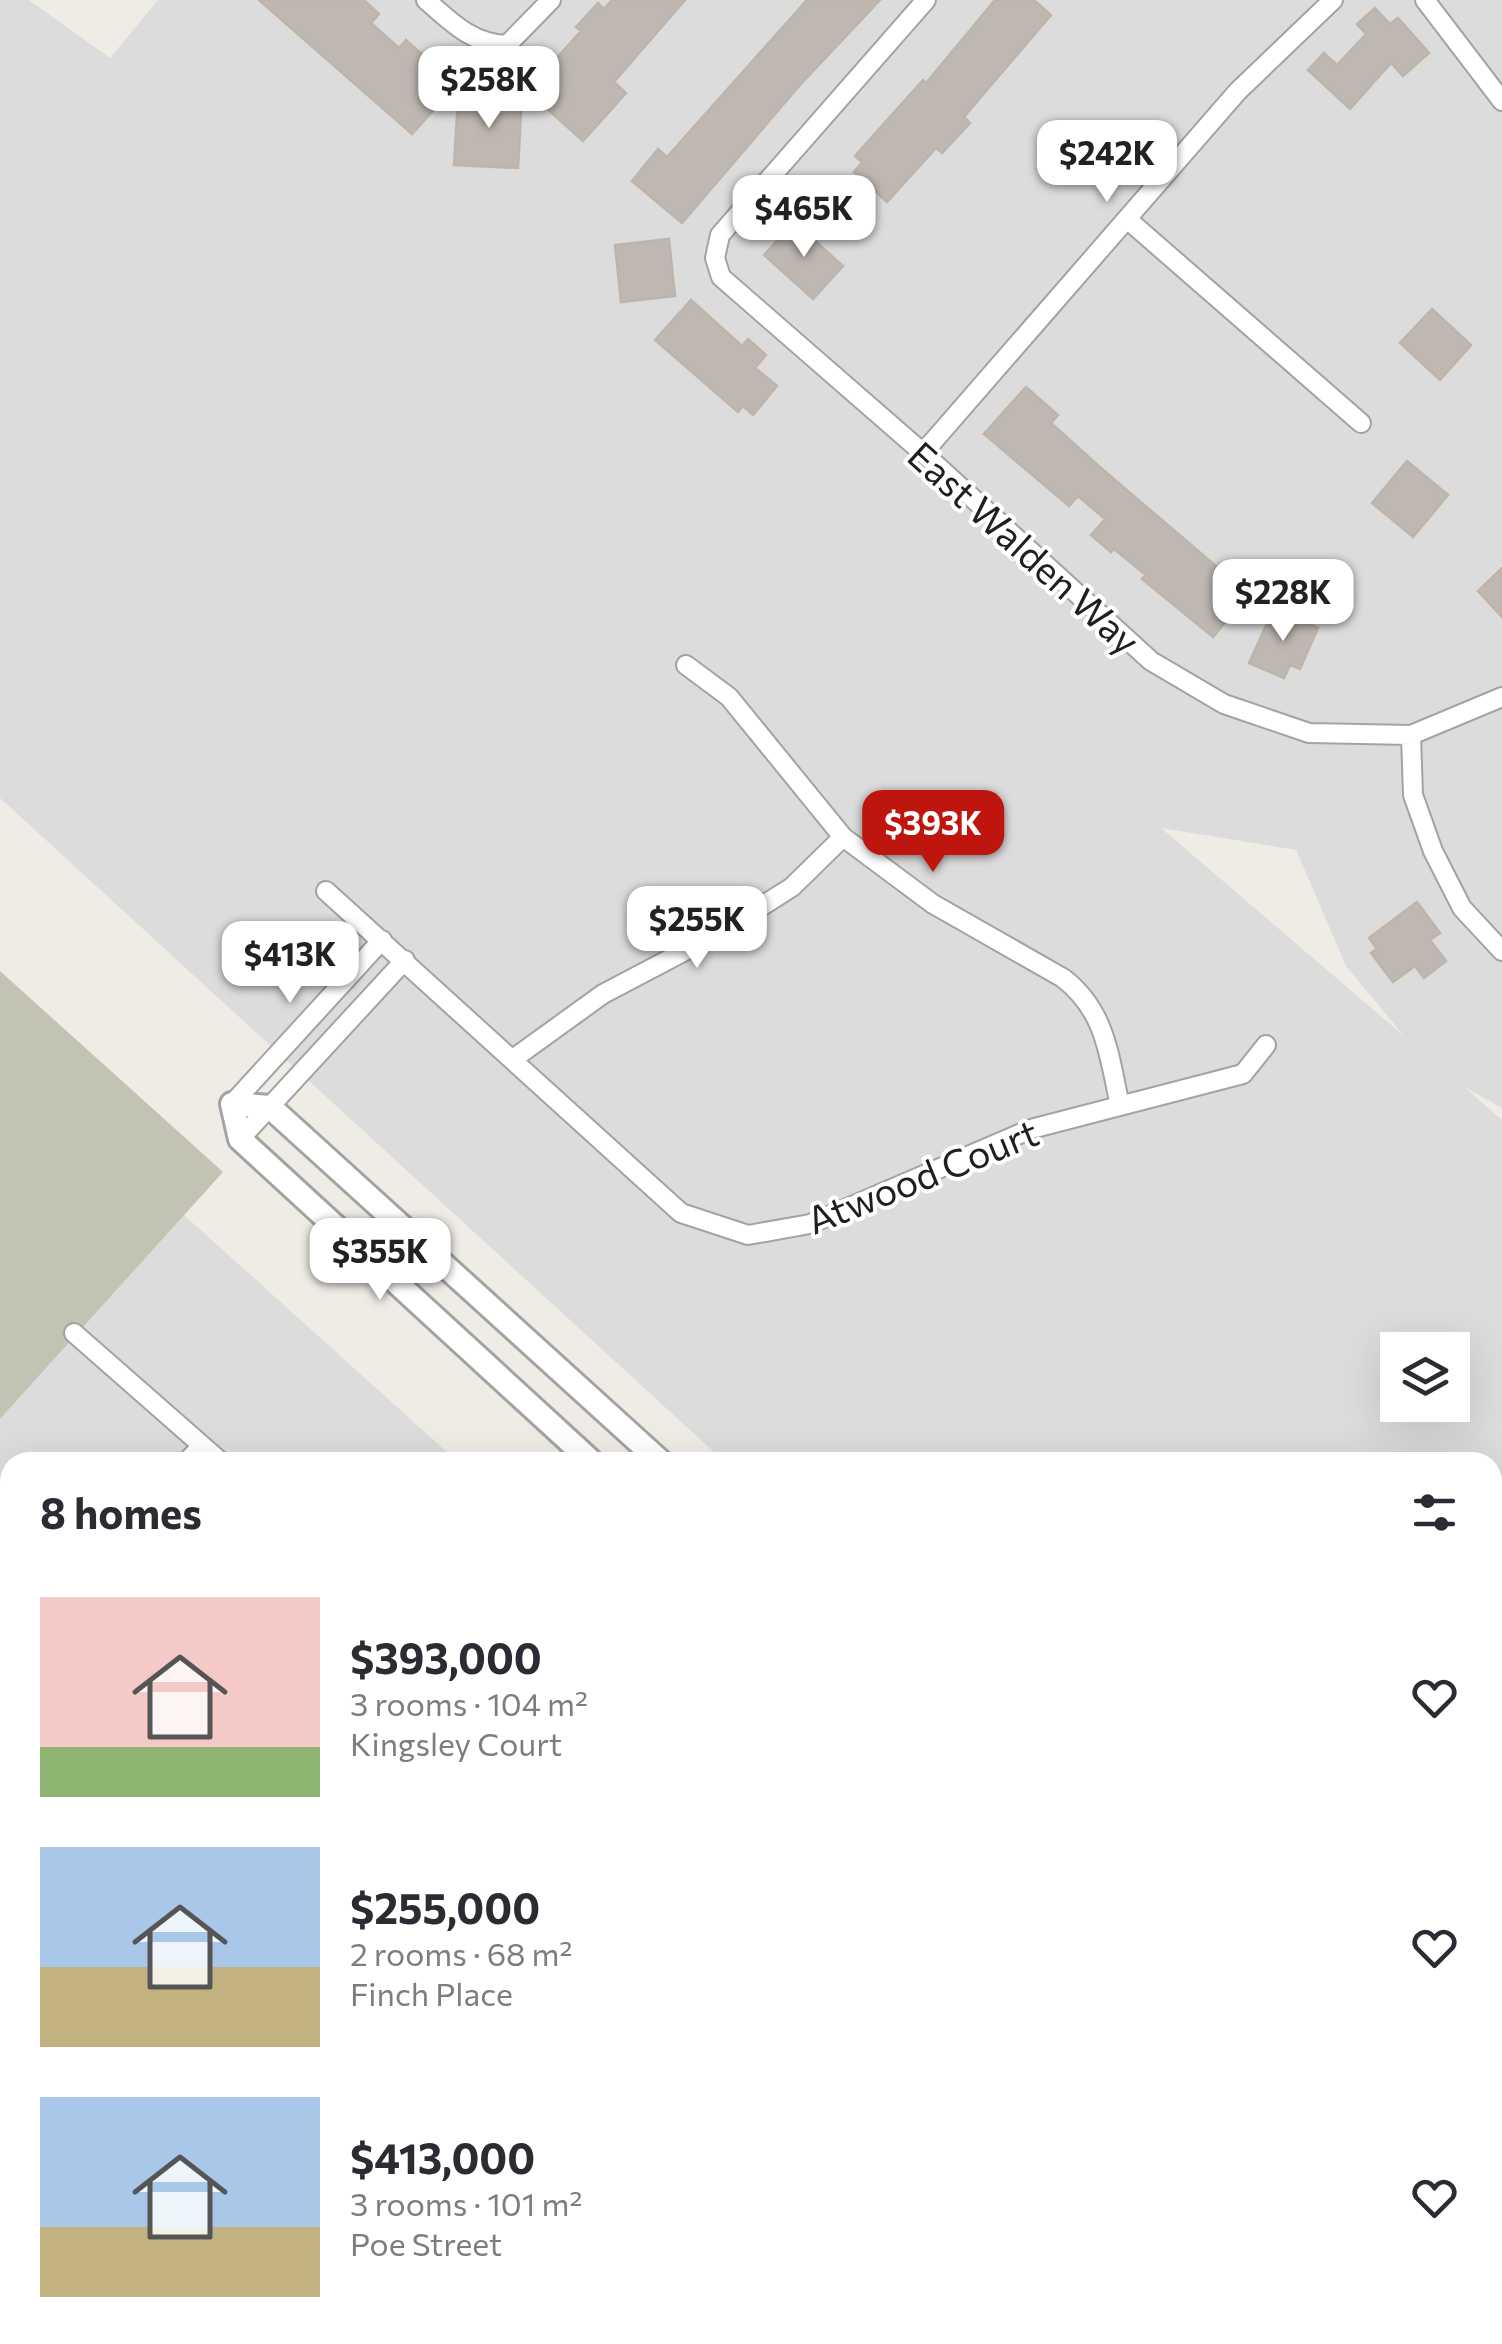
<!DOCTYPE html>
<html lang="en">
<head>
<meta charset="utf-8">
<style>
  body { margin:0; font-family:Commissioner,sans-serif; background:#f7f7f7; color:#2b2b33; height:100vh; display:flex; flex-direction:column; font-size:38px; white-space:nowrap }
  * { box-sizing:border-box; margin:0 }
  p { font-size:32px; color:#7c7c81 }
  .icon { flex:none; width:55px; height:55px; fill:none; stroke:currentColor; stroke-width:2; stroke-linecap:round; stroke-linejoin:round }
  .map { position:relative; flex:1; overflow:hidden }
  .side { position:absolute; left:0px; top:1452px; width:1502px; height:892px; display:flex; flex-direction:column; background:#fff; border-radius:30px 30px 0 0; box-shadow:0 10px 40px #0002 }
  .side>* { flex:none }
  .fabs { position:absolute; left:1380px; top:1332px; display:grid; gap:20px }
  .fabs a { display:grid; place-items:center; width:90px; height:90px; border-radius:0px; background:#fff; box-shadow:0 10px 40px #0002; font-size:50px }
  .price { position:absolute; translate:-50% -85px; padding:0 22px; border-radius:20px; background:#fff; color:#222; font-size:32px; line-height:65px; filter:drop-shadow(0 2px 5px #0008) }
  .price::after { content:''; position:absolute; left:50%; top:60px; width:30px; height:22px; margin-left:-15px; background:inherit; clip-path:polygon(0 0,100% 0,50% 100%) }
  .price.active { background:#be160f; color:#fff }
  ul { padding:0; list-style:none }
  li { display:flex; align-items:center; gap:30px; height:250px; padding:0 40px }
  li span { display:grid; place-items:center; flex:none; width:280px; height:200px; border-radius:0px; color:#555 }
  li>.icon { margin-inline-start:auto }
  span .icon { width:120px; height:120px; fill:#fffc; stroke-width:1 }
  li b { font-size:42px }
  h2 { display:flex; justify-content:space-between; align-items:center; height:120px; padding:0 40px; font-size:42px }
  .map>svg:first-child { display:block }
  .residential { fill:#dddcdc; fill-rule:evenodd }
  .construction { fill:#c2c3b2 }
  .building { fill:#bfb8b2; stroke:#bfb4a9; stroke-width:2.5 }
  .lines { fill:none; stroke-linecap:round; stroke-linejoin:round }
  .minor-casing { stroke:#a3a3a3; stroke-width:22 }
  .tertiary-casing { stroke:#a3a3a3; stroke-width:28 }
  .minor { stroke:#fff; stroke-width:18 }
  .tertiary { stroke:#fff; stroke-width:22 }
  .labels { text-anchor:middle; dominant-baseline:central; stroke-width:8; stroke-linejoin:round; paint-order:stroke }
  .street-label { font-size:38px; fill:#1f1f1f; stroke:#fff }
</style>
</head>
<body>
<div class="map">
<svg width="1502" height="2344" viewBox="0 0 1502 2344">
  <rect width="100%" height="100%" fill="#efece6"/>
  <!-- residential -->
  <path class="residential" d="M0,0H29L110,58L158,0H1502V1108L1463,1086L1502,1120V2163L1492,2155V1462H725L0,798ZM1161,828L1296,850L1346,966L1404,1036ZM1398,1350H1452V1405H1398Z
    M184,1215L458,1462H10V2335H1418L1428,2344H0V1419Z"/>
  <!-- construction -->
  <path class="construction" d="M0,971L223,1172L0,1419Z"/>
  <!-- building -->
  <path class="building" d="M259,0H364L379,14L371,23L399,48L406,40L433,64L428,70L451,91L412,134Z
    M612,0H685L614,82L626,93L583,141L537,100L556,78L547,69L581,31L576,27L598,3L604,9Z
    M807,0H880L800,85L682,223L632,181L658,149L667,157Z
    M995,0H1034L1051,15L964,117L970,123L942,153L936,148L887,202L854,172L862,162L855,156L923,80L926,83Z
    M1375,8L1390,24L1398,18L1429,53L1403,76L1391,63L1350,109L1308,70L1324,53L1337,65L1366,34L1357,24Z
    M481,93L522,95L518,168L454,165L458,98L481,99Z
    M794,222L843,266L813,299L764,255Z
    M669,239L675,296L621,302L615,245Z
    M691,300L742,346L748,339L766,355L755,368L777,386L753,415L743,406L738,412L655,340Z
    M1432,309L1471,345L1440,380L1400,343Z
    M1026,387L1058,415L1051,423L1101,468L1217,567L1221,563L1253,589L1213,637L1142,579L1146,575L1114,549L1111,552L1091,535L1105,519L1078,496L1069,506L984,434Z
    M1407,461L1448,495L1413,537L1372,503Z
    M1502,568V617L1478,591Z
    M1274,608L1318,628L1300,669L1290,665L1284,678L1249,663Z
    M1417,902L1440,933L1430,940L1446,961L1424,978L1415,966L1393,982L1371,953L1377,949L1369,938Z"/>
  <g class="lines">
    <defs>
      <path id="minor" d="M426,0C451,22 472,44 507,45L551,0
        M926,0L720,235L715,258L721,277L923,453L1151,661L1224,704L1309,733L1411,735L1502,697
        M1425,0L1502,101
        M1127,219L1361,423
        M923,453L1238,91L1333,0
        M686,665L729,697L843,837L933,904L1063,978C1106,1011 1109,1056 1120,1106
        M1411,735L1413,795L1433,851L1462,908L1502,951
        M326,891L681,1213L748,1235L810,1224L1031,1129L1243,1074L1266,1045
        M513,1059L603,994L721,932L792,887L843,837
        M232,1104L382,940
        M240,1139L405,960
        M74,1333L221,1462
        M186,1462L202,1446
        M0,1670L10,1659
        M1492,1794L1502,1783
        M1492,1909L1502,1918
        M0,2173L10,2163
        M401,2344L409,2335
        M850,2344L859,2335"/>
      <path id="tertiary" d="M592,1462L240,1139L232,1104L270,1107L661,1462
        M1492,2214L1502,2223
        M1492,2272L1502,2280"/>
    </defs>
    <!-- minor casing -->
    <use href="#minor" class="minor-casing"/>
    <!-- tertiary casing -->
    <use href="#tertiary" class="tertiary-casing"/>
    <!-- minor -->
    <use href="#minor" class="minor"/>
    <!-- tertiary -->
    <use href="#tertiary" class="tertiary"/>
  </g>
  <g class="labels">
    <!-- street labels -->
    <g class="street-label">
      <text transform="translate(1025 547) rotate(42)">East Walden Way</text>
      <text transform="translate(922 1175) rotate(-22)">Atwood Court</text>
    </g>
  </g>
</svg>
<div class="fabs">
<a><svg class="icon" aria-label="layers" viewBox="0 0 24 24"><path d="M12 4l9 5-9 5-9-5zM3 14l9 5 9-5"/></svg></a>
</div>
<b class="price" style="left:489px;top:131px">$258K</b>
<b class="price" style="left:1107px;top:205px">$242K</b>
<b class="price" style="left:804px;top:260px">$465K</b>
<b class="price" style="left:1283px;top:644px">$228K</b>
<b class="price active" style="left:933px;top:875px">$393K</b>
<b class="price" style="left:697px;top:971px">$255K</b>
<b class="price" style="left:290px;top:1006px">$413K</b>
<b class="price" style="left:380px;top:1303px">$355K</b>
<section class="side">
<h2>8 homes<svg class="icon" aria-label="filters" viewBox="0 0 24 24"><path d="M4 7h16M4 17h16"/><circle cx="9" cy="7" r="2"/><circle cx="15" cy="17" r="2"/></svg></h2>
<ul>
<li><span style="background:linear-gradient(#f6c9c9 75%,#8fb573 0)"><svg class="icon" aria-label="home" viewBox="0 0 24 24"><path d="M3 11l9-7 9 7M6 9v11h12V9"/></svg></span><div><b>$393,000</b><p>3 rooms · 104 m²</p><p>Kingsley Court</p></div><svg class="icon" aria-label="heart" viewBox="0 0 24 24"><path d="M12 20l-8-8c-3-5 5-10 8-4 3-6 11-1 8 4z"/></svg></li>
<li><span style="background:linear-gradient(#a9c7e8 60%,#c2b280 0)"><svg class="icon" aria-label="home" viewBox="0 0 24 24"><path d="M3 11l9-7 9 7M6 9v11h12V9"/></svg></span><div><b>$255,000</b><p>2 rooms · 68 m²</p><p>Finch Place</p></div><svg class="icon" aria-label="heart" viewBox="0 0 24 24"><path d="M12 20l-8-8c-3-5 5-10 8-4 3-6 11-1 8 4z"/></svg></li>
<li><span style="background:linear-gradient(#a9c7e8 65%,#c2b280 0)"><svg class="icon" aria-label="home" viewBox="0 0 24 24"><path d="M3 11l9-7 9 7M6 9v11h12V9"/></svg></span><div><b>$413,000</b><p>3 rooms · 101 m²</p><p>Poe Street</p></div><svg class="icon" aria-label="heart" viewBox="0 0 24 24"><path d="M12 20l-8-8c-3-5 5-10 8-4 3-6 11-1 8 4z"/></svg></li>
</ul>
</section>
</div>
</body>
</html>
